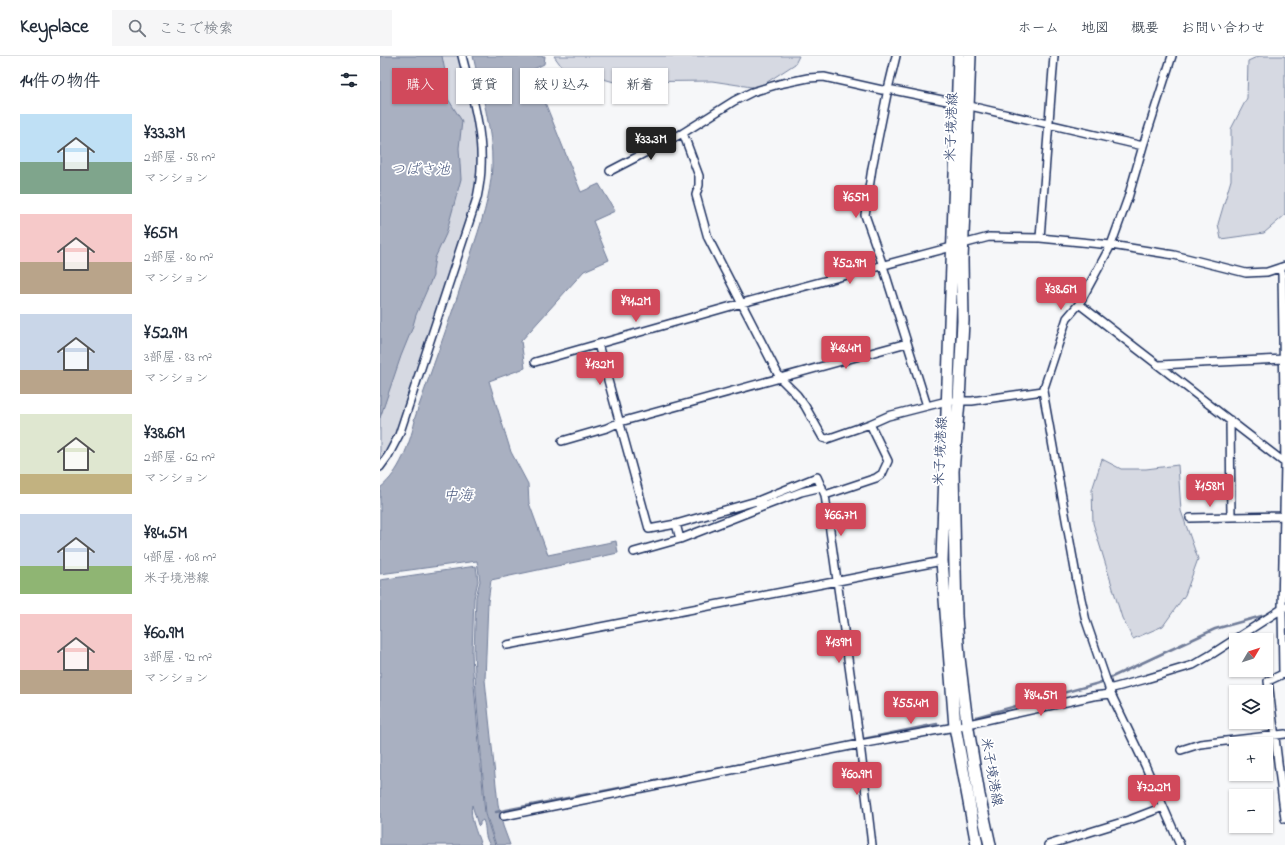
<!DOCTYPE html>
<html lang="ja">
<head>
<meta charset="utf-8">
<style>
  body { margin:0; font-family:"Indie Flower","Klee One",sans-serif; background:#f6f6f7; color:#1f2937; height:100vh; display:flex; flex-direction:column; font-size:15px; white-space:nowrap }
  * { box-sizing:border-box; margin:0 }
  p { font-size:13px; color:#747a83 }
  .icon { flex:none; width:22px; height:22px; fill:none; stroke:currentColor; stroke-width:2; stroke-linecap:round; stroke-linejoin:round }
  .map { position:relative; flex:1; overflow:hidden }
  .drawer { display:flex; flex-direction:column; background:#fff; width:380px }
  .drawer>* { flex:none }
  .guide { position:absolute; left:12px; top:12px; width:380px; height:36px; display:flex; gap:8px }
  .needle { width:26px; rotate:51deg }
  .controls { position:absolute; left:849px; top:577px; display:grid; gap:8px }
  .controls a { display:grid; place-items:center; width:44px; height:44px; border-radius:0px; background:#fff; box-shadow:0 1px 3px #0004; font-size:20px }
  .price { position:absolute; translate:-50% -34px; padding:0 9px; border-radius:4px; background:#d1495b; color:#fff; font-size:13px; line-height:26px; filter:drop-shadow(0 1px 2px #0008) }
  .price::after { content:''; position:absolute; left:50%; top:24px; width:12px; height:9px; margin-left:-6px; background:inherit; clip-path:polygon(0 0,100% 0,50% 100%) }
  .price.on { background:#222; color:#fff }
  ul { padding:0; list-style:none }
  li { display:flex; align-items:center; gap:12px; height:100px; padding:0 20px }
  li span { display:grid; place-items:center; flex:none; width:112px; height:80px; border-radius:0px; color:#555 }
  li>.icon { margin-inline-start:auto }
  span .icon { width:48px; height:48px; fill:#fffc; stroke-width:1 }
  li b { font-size:17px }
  h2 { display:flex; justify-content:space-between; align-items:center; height:48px; padding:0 20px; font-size:17px }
  .pill { padding:0 14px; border-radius:0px; background:#fff; box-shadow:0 1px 3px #0004; font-size:14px; line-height:36px }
  .pill.on { background:#d1495b; color:#fff }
  header { display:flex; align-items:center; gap:24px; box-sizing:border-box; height:56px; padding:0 20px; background:#fff; border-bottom:1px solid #e0e1e3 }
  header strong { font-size:19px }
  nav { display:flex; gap:22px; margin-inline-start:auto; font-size:14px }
  .search { width:280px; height:36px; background:#f6f6f7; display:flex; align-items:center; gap:10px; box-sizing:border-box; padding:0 14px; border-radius:0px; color:#747a83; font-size:15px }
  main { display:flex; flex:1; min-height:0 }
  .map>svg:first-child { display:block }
  .green { fill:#d6d9e2; stroke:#7884a0 }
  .water { fill:#a9b0c1; stroke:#707c99 }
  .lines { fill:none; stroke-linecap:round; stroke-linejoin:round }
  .stream { stroke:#707c99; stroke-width:2.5 }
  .minor-casing { stroke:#1b2f5e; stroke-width:10 }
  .primary-casing { stroke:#1b2f5e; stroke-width:14 }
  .minor { stroke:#fff; stroke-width:7 }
  .primary { stroke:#fff; stroke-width:11 }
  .labels { text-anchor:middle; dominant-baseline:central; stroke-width:3.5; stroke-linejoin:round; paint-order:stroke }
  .street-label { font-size:14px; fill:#1b2f5e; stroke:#fff }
  .water-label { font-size:15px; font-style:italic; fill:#4d5c81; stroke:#fff }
</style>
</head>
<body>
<header>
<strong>Keyplace</strong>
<div class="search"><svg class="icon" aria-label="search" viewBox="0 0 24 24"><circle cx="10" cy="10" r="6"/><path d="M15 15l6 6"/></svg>ここで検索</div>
<nav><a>ホーム</a><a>地図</a><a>概要</a><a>お問い合わせ</a></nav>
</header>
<main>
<section class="drawer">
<h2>14件の物件<svg class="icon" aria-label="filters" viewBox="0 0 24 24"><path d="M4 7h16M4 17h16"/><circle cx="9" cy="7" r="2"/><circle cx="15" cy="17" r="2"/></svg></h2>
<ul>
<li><span style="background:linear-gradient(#bfe0f5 60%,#7fa58c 0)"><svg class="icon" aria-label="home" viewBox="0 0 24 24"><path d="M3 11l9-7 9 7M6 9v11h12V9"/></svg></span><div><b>¥33.3M</b><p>2部屋 · 58 m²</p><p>マンション</p></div></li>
<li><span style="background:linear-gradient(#f6c9c9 60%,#b9a48a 0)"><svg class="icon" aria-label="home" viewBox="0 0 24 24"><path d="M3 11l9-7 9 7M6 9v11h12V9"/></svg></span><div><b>¥65M</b><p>2部屋 · 80 m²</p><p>マンション</p></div></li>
<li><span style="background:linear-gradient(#c9d6e8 70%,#b9a48a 0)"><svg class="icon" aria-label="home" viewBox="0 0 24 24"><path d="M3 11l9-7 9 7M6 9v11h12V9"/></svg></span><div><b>¥52.9M</b><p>3部屋 · 83 m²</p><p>マンション</p></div></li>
<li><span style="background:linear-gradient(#dfe7d0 75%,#c2b280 0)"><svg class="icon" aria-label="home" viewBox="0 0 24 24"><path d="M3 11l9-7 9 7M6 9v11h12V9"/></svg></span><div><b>¥38.6M</b><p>2部屋 · 62 m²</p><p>マンション</p></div></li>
<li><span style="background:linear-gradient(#c9d6e8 65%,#8fb573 0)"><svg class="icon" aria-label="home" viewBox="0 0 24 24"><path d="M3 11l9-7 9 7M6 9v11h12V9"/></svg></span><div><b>¥84.5M</b><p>4部屋 · 108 m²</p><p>米子境港線</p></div></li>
<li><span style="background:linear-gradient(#f6c9c9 70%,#b9a48a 0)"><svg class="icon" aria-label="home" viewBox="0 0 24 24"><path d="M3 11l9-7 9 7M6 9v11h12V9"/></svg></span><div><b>¥60.9M</b><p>3部屋 · 92 m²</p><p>マンション</p></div></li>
</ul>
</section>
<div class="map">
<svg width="905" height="789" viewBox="0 0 905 789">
  <rect width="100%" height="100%" fill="#f6f7f9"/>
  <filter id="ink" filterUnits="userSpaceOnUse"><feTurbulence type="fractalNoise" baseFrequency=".025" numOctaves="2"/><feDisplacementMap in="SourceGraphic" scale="8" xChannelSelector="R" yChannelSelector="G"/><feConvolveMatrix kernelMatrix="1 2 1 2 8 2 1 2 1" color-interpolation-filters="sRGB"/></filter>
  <g filter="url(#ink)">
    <!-- green -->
    <path class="green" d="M0,0H80L95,66L99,94L96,136L16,380L0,407Z
      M174,0H419L415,8L378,32L332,25L234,26L182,11Z
      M879,0H905V159L884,177L841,183L838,168L851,124V73L867,42L868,5Z
      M722,403L741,413H766L798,409L801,455L818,503L805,539L783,570L753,583L742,562L713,467L712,434Z"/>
    <!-- water -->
    <path class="water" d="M0,0H62L66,20L68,43L82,65L79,92L81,123L66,178L55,202L53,214V220L36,259L32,273L21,300L0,362Z
      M93,0H165L164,8L152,14L201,136L219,128L235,155L213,165L229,204L204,215L141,285L145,312L109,325L131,396L148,428L149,447L168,499L236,485L238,497L111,524L108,546L105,624L118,748L123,770L130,789H116L106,758L96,637L94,596L96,541L100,525L97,505L0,518V432C20,416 29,389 35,365L34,364C53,309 74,254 91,198C100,170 111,140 112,110C113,73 101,36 93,0Z
      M96,510L98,525L94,542L92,596L93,617L105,758L115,789H110C103,779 107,773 103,764L100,766V769L99,770L98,769L92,749C89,760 97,778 101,789H0V524Z"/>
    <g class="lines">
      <!-- stream -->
      <path class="stream" d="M596,661L719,627L835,573L889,558
        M470,687L478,684L557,668
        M116,756L388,703"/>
      <defs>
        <path id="minor" d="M516,0L508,33L492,112L485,159L503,210L547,350L567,345H592L663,335
          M792,0L763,90L748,142L731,189L699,248L687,262L663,335L697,525L706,565L731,638L765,709L800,789
          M303,77L319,120V129L316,139L328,182L400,322L417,339L425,350L443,382L447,383L490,368L508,360L547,350
          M230,115L303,77L354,45L372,36L399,28L428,22L444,21L502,34L508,33L577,47L763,90
          M660,182L674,0
          M899,212L902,217L905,407L902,553L903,618L888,625L905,763
          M699,248L905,407
          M218,288L269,473L296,468L380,444L437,421L445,439L480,688L492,789
          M155,306L362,247L609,181L660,182L731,189L794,199L866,217L887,216L905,210
          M779,309L904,303
          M850,364L851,461L904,460
          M182,385L227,372L240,366L527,287
          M0,411L8,400L19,379L97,142C99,132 101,122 101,111C103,74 91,36 82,0
          M445,439L496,422L502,418L508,405L490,368
          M381,446L382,451L421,436L442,431
          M810,462L851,461
          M296,468L300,483L382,451
          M254,496L300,483
          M127,589L562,505
          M729,633L766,623L813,609L832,598L905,551
          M801,694L820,688L905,678
          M124,760L480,688L575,671L713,640L731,638
          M668,789L752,763L783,751"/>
        <path id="primary" d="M579,0L562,505L575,671L597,789
          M590,0L582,204L583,265L579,345L573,415L576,560L579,602L587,667L599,739L610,789"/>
      </defs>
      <!-- minor casing -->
      <use href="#minor" class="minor-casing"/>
      <!-- primary casing -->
      <use href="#primary" class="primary-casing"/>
      <!-- minor -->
      <use href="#minor" class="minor"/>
      <!-- primary -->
      <use href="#primary" class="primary"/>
    </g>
  </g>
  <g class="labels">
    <!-- street labels -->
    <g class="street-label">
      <text transform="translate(572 71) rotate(-88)">米子境港線</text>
      <text transform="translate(561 395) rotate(-87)">米子境港線</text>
      <text transform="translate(611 716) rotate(80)">米子境港線</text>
    </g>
    <!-- water labels -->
    <g class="water-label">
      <text x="40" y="114">つばさ池</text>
      <text x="78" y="440">中海</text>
    </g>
  </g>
</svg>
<div class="controls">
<a><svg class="needle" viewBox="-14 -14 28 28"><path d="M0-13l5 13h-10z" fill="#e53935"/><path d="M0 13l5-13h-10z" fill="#747a83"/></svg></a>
<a><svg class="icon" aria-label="layers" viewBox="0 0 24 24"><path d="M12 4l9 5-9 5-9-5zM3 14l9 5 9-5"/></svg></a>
<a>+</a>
<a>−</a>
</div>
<b class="price on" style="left:271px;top:105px">¥33.3M</b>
<b class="price" style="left:476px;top:163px">¥65M</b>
<b class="price" style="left:470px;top:229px">¥52.9M</b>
<b class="price" style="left:681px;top:255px">¥38.6M</b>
<b class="price" style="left:256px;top:267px">¥91.2M</b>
<b class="price" style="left:466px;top:314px">¥48.4M</b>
<b class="price" style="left:220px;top:330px">¥132M</b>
<b class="price" style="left:830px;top:452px">¥158M</b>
<b class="price" style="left:461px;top:481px">¥66.7M</b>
<b class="price" style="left:459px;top:608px">¥139M</b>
<b class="price" style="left:661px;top:661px">¥84.5M</b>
<b class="price" style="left:531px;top:669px">¥55.4M</b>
<b class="price" style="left:477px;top:740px">¥60.9M</b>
<b class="price" style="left:774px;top:753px">¥72.2M</b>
<div class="guide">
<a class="pill on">購入</a>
<a class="pill">賃貸</a>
<a class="pill">絞り込み</a>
<a class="pill">新着</a>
</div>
</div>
</main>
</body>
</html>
